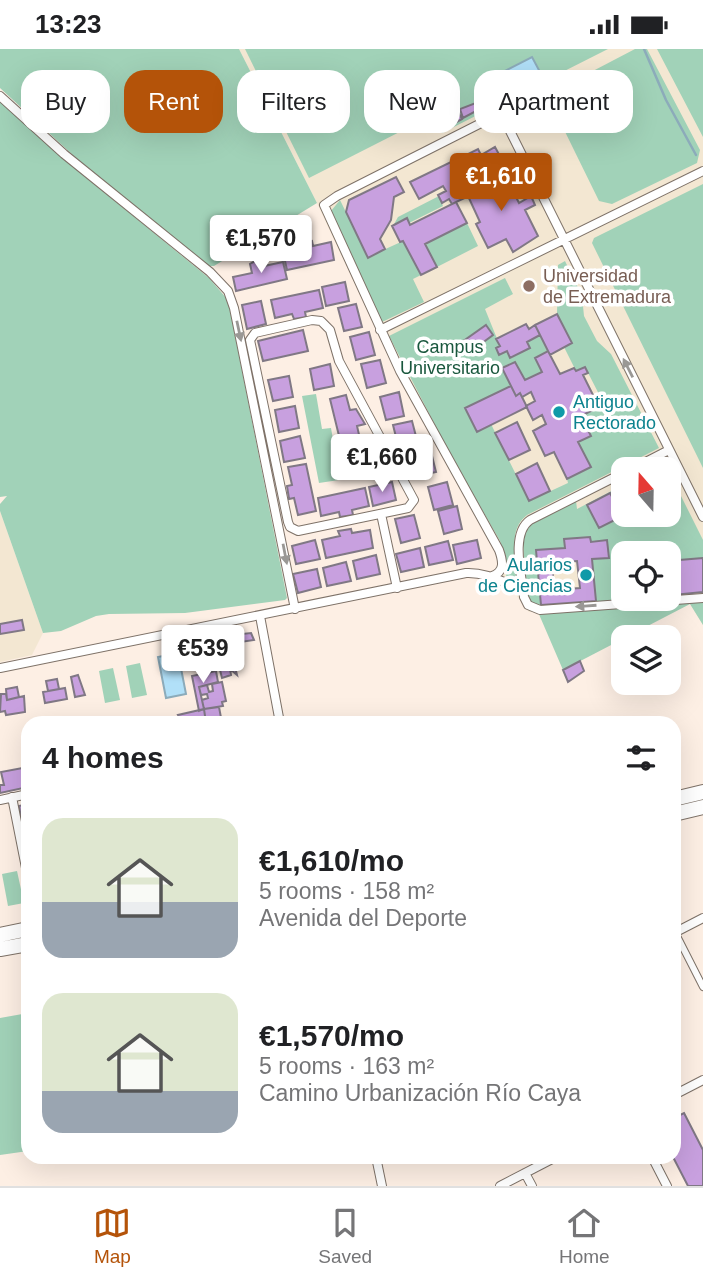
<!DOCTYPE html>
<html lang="en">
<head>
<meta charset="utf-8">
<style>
  body { margin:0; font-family:Helvetica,sans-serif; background:#f2f2f2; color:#202124; height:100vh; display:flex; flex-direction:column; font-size:26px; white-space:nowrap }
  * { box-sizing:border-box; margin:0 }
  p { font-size:23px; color:#757577 }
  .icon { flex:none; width:38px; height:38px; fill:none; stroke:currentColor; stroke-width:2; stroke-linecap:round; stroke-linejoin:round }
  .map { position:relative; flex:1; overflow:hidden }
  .details { position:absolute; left:21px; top:667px; width:660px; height:448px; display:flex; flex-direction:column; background:#fff; border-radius:21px; box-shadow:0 7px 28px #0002 }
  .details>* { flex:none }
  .banner { position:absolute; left:21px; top:21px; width:662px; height:63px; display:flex; gap:14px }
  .needle { width:46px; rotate:340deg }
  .tools { position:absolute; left:611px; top:408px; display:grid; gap:14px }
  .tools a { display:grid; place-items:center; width:70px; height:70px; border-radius:14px; background:#fff; box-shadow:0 7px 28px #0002; font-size:35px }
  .price { position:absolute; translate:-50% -60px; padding:0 16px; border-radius:7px; background:#fff; color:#222; font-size:23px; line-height:46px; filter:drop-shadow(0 2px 4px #0008) }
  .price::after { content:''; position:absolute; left:50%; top:42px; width:21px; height:16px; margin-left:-10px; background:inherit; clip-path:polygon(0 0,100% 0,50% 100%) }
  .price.selected { background:#b45309; color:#fff }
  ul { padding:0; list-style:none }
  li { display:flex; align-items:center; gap:21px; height:175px; padding:0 21px }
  li span { display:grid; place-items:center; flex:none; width:196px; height:140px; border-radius:21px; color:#555 }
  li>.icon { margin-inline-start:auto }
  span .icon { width:84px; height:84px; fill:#fffc; stroke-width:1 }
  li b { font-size:30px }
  h2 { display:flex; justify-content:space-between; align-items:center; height:84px; padding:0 21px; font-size:30px }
  .tag { padding:0 24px; border-radius:21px; background:#fff; box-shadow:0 7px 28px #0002; font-size:24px; line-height:63px }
  .tag.selected { background:#b45309; color:#fff }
  .status { display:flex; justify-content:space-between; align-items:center; height:49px; padding:0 35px; background:#fff; direction:ltr }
  .status svg { height:19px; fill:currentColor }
  .tab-bar { display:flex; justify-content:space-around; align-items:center; height:98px; border-top:2px solid #e0e0e0; background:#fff; font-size:19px; color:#757577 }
  .tab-bar a { display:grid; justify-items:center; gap:4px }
  .tab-bar .selected { color:#b45309 }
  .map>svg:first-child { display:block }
  .education { fill:#f3e7d2; fill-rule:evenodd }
  .green { fill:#a1d2b8; fill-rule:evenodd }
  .water { fill:#b1e0f8; stroke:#8cabba; stroke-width:2 }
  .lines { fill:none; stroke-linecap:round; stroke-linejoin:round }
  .stream { stroke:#8cabba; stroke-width:2.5 }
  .building { fill:#c8a0df; stroke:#807885; stroke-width:2; fill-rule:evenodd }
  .pedestrian-casing { stroke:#7e7268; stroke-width:8 }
  .minor-casing { stroke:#7e7268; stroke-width:10 }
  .trunk-casing { stroke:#7e7268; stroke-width:16 }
  .pedestrian { stroke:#fff; stroke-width:6 }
  .minor { stroke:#fff; stroke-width:8 }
  .trunk { stroke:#fff; stroke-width:14 }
  .oneway { fill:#9a9895 }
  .education-dot { fill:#8d6e63; stroke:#fff; stroke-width:2.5 }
  .culture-dot { fill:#0f9aa8; stroke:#fff; stroke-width:2.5 }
  .labels { text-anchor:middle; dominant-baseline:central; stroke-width:7; stroke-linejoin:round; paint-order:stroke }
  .education-label { font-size:18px; fill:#785e54; stroke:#fff; text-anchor:start }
  .park-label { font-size:18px; fill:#19573d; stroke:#fff }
  .culture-label { font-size:18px; fill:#0d838f; stroke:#fff; text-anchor:start }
</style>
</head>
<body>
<div class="status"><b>13:23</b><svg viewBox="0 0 49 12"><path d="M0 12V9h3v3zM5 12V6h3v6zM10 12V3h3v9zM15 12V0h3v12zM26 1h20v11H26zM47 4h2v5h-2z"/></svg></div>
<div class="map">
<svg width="703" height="1137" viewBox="0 0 703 1137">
  <rect width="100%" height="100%" fill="#fdefe4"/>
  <!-- education -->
  <path class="education" d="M239,0H703V576L689,553L529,563L498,522L499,512L495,500L395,321L317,154ZM623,420H668V466H623ZM623,504H668V550H623Z
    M0,462L43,584L32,606L0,613Z"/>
  <!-- green -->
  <path class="green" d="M0,0H239L317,154L214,217H208L76,109L0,39Z
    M245,0H608L442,84L433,66L309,129Z
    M635,0H647L700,101L697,114L612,155L599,152L547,46Z
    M657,0H703V88Z
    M0,52L60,107L209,229L228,251L287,549L285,551L185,564L109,565L96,567L61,582L43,584L0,462V455L7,447L0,448Z
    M703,135V419L592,194L594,189Z
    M439,147L443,157L409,174L407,170L393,177L398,168Z
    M340,151L368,208L403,192L421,226L413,230L424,253L382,273L331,162Z
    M467,174L478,197L437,218L425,195Z
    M565,212L582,247L584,267L597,292L611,305L659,399L527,466C508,481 516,503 518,526L516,531L510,533L506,529L507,516L500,492L450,405L389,287L505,229L513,245L485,260L500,297L496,299L499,306L507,302L511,309L530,299L527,293L540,286L548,302L535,309L542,323L525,331L515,313L502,319L511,337L465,359L491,375L529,452L568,434L567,430L591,418L578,393L590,387L581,367L594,360L592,356L602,351L585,318L576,322L564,298L572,294L557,265L558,216Z
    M316,345L322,380L331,379L335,402L346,400L352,429L319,434L302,347Z
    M669,423L703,491V509L669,512L668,504H623V516L614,517L617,549L641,550L533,556L528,549L522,486L528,477L576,452L577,460L623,436V454L617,457L610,444L587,456L599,479L625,466H668ZM590,488L591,493L607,492L609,509L592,510L596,552L541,556L536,502L565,499L564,490Z
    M703,552V576L690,555L563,621L538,563Z
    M140,614L147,646L132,649L126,617Z
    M113,619L120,651L105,654L99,622Z
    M17,822L24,854L8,857L2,825Z
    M28,964V1102L0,1106V969Z"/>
  <!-- water -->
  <path class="water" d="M532,8L540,23L509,39L501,24Z
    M178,604L186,645L166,649L158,608Z"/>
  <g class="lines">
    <!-- stream -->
    <path class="stream" d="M644,0L666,51L696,106"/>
  </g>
  <!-- building -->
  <path class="building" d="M486,50L487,55L480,60L463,69L460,60Z
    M447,61L451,64L457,61L462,70L442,81L435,69Z
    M495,98L502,111L468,128L472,136L467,138L471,146L452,155L449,150L442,154L438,146L446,142L443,137L419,150L410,133L455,111L458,116L467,111L464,107L478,100L481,106Z
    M503,110L512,128L503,132L495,115Z
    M499,123L503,132L507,130L519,154L531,147L535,156L525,161L538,187L513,203L506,190L488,199L476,175L480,173L468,147L471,146L467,138Z
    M396,128L404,143L394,148L391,171L380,190L385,200L368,209L346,163L349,151Z
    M456,153L467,174L425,195L437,218L421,226L403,192L400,193L392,177L407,169L410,176Z
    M312,192L313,197L331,193L334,211L287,221L283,203L300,200L299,195Z
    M262,208L264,217L283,213L287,230L236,242L233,228L252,224L250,215Z
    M345,233L349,252L326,257L322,238Z
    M319,241L323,259L305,263L306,268L294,270L292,265L275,269L271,251Z
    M261,252L266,275L247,280L242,256Z
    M356,255L362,278L344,282L338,259Z
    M557,265L572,294L550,306L535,276Z
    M526,275L529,280L535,276L540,286L527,293L530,299L510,309L507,302L499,306L496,299L500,297L496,290Z
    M486,276L493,286L470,303L462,293Z
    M303,281L308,302L263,312L258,292Z
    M369,283L375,306L356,311L350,288Z
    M548,302L560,325L574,319L576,322L585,318L588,324L583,326L594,348L599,345L602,351L592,356L595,360L581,367L591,387L578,393L591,418L567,430L554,403L545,407L533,382L546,375L542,366L533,371L526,357L535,352L531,343L522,348L520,344L516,347L502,319L515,313L525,331L542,323L535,309Z
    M380,311L386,334L367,339L361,315Z
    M330,315L334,337L314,341L310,320Z
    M289,327L293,348L273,352L268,331Z
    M511,337L516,347L520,344L527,358L477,383L465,359Z
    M399,343L404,367L386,371L380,348Z
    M346,346L350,361L356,360L365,375L357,377L360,390L341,395L330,350Z
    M295,357L299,379L279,383L275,361Z
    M412,372L418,395L399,400L393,376Z
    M517,373L530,401L509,411L495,384Z
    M300,387L305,409L284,413L280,392Z
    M372,394L377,418L359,422L354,398Z
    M430,399L436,423L417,427L412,404Z
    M537,414L550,442L529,452L516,425Z
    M306,415L316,462L298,466L294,449L289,450L287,437L292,436L288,418Z
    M392,433L396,451L373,457L369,438Z
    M447,433L453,456L434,461L428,438Z
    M365,439L369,457L352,461L353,466L340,468L339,463L321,467L318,449Z
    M610,444L617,457L623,454L625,466L599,479L587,456Z
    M457,457L462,480L444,485L438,462Z
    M414,466L420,489L401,494L395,470Z
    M351,480L352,484L370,481L373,499L326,509L322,491L340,487L338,482Z
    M590,488L591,493L607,491L609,509L592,510L596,552L541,556L536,501L565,499L564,490ZM577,512L580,539L554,541L552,514Z
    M315,491L320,510L296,515L292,497Z
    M477,491L481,509L457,515L453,496Z
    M448,492L453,511L429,516L425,498Z
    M420,499L424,518L401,523L396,505Z
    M376,506L380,525L357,530L353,512Z
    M703,509V543L673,546L668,512Z
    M346,513L351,532L327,537L323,519Z
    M614,516H623V549L617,550Z
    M317,520L321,538L298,544L293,525Z
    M22,571L24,581L0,585V575Z
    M251,584L254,591L234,594L232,586Z
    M580,612L584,622L568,633L563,621Z
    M235,618L237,626L230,620L231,626L222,629L220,621Z
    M216,622L218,633L199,638L204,660L199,662L192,627Z
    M78,626L85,646L75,648L71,628Z
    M57,630L59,640L48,642L46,632Z
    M222,633L226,652L222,653L223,657L204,660L202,651L208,649L207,645L201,646L199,638L207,636L209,643L213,642L212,635Z
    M17,638L19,648L7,651L6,640Z
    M65,639L67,650L45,654L43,643Z
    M1,645H6L7,651L24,647L25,663L6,666L5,662L0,663Z
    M219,658L222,674H206L204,660Z
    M204,660L206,674H183L178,666Z
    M28,718V738L0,744V736H4L1,723Z
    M28,755V779L23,780L19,757Z
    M684,1064L703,1101V1137H688L673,1108L674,1069Z"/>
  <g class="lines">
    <defs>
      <path id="pedestrian" d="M674,881L703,938"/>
      <path id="minor" d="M0,47L64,105L210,223L228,242L234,259L295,560
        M312,271L321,272L330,281L339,312L414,451L408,459L298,482L290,478L288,473L250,291L255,284Z
        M380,281L703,122
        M632,420L669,401
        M623,424L530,471C510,485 522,527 524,548L528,556L540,561L703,549
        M381,465L397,539
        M492,527C505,523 503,512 499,501L400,322L324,156L337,147L501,64L703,468
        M260,567L280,674
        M0,619L466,524C487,523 504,534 524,541
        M12,748L28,829
        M0,751L28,745
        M674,884L703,869
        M674,1046L703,1031
        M376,1108L382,1137
        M652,1108L667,1137
        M525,1124L532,1137
        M500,1137L556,1108"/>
      <path id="trunk" d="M674,750L703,743
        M674,765L703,758
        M0,886L28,880
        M0,900L28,895"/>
    </defs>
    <!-- pedestrian casing -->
    <use href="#pedestrian" class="pedestrian-casing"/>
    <!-- minor casing -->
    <use href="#minor" class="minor-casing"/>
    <!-- trunk casing -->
    <use href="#trunk" class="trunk-casing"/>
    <!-- pedestrian -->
    <use href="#pedestrian" class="pedestrian"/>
    <!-- minor -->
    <use href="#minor" class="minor"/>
    <!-- trunk -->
    <use href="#trunk" class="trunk"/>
  </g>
  <!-- one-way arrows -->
  <defs><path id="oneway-solid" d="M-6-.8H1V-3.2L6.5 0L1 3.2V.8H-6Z" transform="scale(1.75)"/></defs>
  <g class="oneway">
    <use href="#oneway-solid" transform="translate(239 282) rotate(78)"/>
    <use href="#oneway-solid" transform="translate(628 319) rotate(-117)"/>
    <use href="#oneway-solid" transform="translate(285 505) rotate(79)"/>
    <use href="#oneway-solid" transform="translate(586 557) rotate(176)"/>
  </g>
  <!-- markers -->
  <circle class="education-dot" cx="529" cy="237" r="7"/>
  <g class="culture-dot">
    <circle cx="559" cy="363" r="7"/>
    <circle cx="586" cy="526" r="7"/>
  </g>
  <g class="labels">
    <!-- education labels -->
    <g class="education-label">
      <text x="543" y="227">Universidad<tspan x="543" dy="21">de Extremadura</tspan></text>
    </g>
    <!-- park labels -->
    <g class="park-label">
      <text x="450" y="298">Campus<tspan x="450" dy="21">Universitario</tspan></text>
    </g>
    <!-- culture labels -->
    <g class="culture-label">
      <text x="573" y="353">Antiguo<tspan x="573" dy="21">Rectorado</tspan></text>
      <text x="572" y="516" text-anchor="end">Aularios<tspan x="572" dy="21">de Ciencias</tspan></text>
    </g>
  </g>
</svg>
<div class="tools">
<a><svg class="needle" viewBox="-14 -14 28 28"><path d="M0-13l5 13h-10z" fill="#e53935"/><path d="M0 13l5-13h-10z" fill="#757577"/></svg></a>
<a><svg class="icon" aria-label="locate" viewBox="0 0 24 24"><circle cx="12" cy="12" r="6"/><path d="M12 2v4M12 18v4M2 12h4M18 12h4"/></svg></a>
<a><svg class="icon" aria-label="layers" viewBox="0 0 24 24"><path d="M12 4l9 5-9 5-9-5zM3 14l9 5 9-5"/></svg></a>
</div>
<b class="price selected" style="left:501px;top:164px">€1,610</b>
<b class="price" style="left:261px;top:226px">€1,570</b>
<b class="price" style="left:382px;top:445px">€1,660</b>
<b class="price" style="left:203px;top:636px">€539</b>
<div class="banner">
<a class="tag">Buy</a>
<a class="tag selected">Rent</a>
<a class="tag">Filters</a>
<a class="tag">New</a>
<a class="tag">Apartment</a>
</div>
<section class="details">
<h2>4 homes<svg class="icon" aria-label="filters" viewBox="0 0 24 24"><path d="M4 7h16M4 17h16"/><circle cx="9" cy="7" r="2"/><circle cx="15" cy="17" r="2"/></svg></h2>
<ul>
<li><span style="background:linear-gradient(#dfe7d0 60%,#9aa5b1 0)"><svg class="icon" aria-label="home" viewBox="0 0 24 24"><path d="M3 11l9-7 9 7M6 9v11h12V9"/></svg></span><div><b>€1,610/mo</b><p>5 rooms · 158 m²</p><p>Avenida del Deporte</p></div></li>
<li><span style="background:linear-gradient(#dfe7d0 70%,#9aa5b1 0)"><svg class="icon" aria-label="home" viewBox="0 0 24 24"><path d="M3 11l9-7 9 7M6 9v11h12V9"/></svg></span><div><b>€1,570/mo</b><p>5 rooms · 163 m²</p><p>Camino Urbanización Río Caya</p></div></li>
</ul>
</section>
</div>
<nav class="tab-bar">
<a class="selected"><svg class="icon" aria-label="map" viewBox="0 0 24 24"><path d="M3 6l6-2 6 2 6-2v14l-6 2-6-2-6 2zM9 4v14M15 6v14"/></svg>Map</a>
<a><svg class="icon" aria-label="saved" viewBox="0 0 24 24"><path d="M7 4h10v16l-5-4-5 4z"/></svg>Saved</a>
<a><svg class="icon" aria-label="home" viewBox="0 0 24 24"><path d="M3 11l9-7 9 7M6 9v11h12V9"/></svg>Home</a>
</nav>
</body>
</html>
